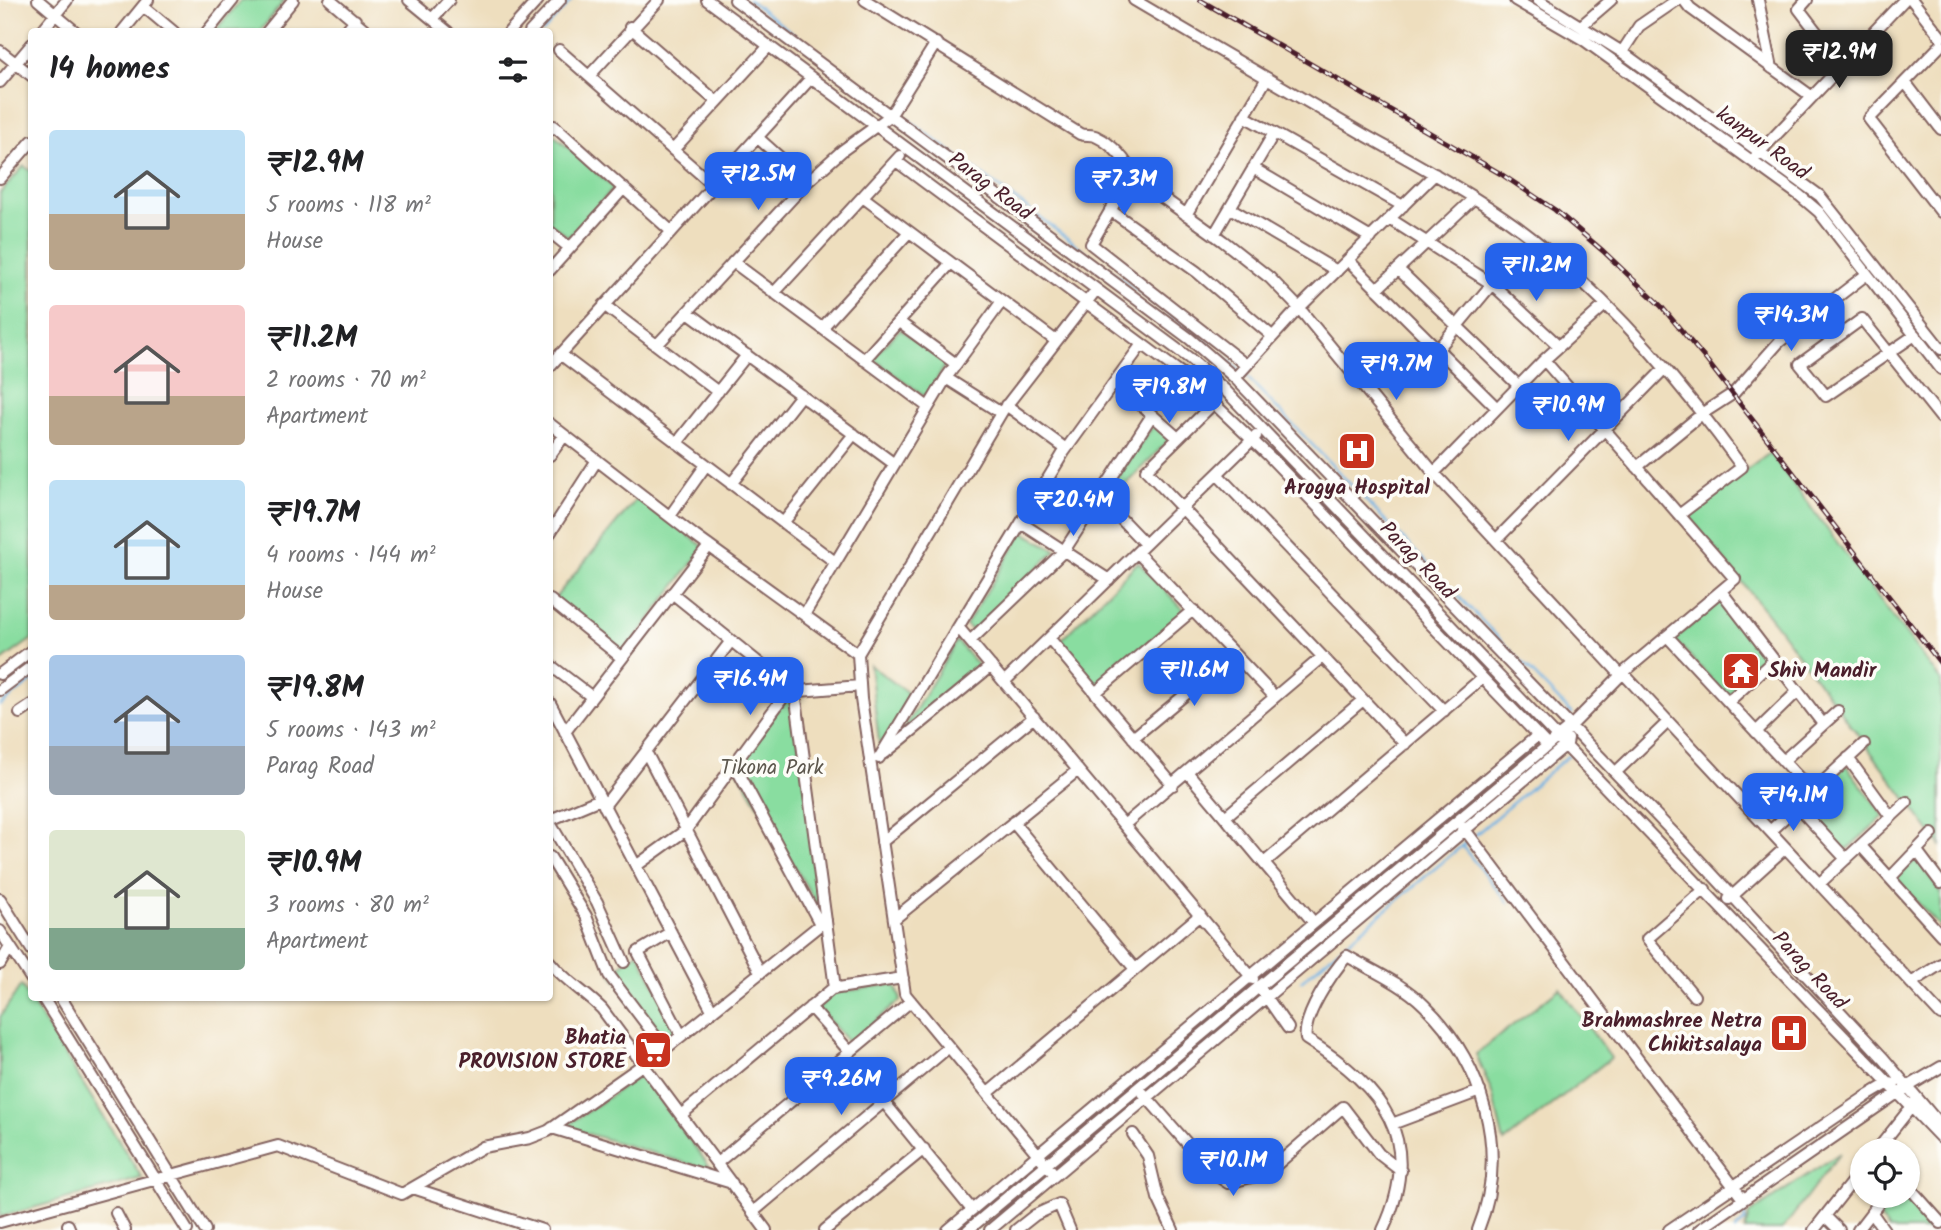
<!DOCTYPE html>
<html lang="en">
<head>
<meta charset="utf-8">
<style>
  body { margin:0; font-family:Kalam,sans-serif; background:#f6f6f6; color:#202124; height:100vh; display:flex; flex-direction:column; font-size:26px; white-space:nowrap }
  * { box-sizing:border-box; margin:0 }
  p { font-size:23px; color:#757577 }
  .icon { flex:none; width:38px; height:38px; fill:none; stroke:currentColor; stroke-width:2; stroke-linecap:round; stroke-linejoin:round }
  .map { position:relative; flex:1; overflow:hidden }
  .details { position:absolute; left:28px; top:28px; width:525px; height:973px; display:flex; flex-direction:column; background:#fff; border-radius:7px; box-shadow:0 2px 5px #0004 }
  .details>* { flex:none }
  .fabs { position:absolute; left:1850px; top:1138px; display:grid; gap:14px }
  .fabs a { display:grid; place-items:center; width:70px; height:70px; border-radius:50%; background:#fff; box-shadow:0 2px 5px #0004; font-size:35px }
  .price { position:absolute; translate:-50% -60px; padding:0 16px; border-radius:14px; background:#2563eb; color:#fff; font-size:23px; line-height:46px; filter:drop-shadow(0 2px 4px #0008) }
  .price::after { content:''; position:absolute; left:50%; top:42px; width:21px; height:16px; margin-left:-10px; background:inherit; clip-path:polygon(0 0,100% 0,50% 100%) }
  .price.current { background:#222; color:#fff }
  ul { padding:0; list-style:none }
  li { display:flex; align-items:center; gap:21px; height:175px; padding:0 21px }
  li span { display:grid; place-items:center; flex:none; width:196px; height:140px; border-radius:7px; color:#555 }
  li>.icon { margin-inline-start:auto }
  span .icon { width:84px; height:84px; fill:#fffc; stroke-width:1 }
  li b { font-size:30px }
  h2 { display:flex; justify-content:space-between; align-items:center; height:84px; padding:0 21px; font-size:30px }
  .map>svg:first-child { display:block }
  .green { fill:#89dda0; stroke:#6a7e66; stroke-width:2 }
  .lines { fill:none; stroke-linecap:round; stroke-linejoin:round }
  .stream { stroke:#6fb2e4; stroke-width:2.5 }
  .minor-casing { stroke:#83625e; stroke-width:14 }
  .minor { stroke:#fff; stroke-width:10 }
  .rail-casing { stroke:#4a1f2b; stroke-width:5 }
  .rail { stroke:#fdfcf7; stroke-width:2.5; stroke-dasharray:8; stroke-linecap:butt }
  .labels { text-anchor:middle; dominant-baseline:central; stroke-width:7; stroke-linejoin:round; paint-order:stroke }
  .street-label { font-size:21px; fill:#4a1f2b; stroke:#fdfcf7 }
  .poi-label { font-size:21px; font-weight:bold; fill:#4a1f2b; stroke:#fdfcf7; text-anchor:end }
  .park-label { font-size:21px; fill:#5d584e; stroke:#fdfcf7 }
</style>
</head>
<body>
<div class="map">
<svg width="1941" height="1230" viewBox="0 0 1941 1230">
  <rect width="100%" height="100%" fill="#fdfcf7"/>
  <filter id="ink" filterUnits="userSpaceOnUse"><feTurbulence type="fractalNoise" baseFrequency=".0143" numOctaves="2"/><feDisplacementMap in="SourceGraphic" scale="14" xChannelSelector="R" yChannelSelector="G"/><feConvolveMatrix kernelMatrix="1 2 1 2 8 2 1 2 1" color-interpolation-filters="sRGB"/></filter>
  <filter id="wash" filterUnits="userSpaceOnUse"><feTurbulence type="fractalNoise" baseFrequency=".00686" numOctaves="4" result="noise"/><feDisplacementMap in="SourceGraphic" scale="28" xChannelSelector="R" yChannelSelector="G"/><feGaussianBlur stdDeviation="1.57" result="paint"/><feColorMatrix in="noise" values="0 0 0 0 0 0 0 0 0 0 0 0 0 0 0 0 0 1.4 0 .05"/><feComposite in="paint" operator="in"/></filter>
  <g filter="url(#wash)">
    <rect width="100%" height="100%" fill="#eedebe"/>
    <!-- green -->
    <path class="green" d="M241,0H285L260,31H215Z
      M554,135L614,188L569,237L550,223V140Z
      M24,166L32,172V639L0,662V193Z
      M900,329L946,364L926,397L872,358Z
      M1154,425L1170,439L1111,499L1105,493Z
      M1770,453L1941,681V846L1774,622L1687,514Z
      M638,497L704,547L623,655L554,599Z
      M1023,532L1056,550L973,631L966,625Z
      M1138,562L1185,611L1097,686L1061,640Z
      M1723,599L1769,659L1727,696L1674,639Z
      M957,641L979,667L901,734Z
      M870,665L912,696L880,752Z
      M791,692L826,920L734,764Z
      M1846,765L1884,816L1845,851L1803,806Z
      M1916,859L1941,892V928L1896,879Z
      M638,952L681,1035L665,1044L611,973Z
      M895,984L901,1000L849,1043L818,1008L833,993Z
      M21,985L142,1178L0,1217V1017Z
      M1560,988L1611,1058L1504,1142L1492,1093L1476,1054Z
      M641,1075L713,1171L565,1127Z
      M1840,1153L1782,1230H1745L1749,1214Z
      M1908,1194L1935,1225L1927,1230H1889L1877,1213L1890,1195Z"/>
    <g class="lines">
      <!-- stream -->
      <path class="stream" d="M749,0L892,108
        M543,32L572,0
        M898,112L1212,346
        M1223,355L1239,370
        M1244,374L1572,714
        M0,705L32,681
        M1475,835L1568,756
        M1462,846L1508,903
        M1301,981L1470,839
        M1735,1230L1745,1221L1744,1214"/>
    </g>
  </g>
  <g filter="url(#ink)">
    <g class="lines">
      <defs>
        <path id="minor" d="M38,0L76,32
          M330,0L368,32
          M409,0L448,32
          M707,0L1189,358L1225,390L1941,1138
          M735,0L1190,339L1235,378L1686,846L1884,1059L1941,1126
          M865,0L1080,134C1086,136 1092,134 1097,137C1110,143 1129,161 1131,175L1223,241L1270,278L1299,308L1434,473L1621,675
          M1134,0C1210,45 1287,90 1363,134C1429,171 1498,207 1555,257C1625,317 1688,392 1742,467L1679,515
          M1515,0L1584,40L1799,195L1819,212L1941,369
          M1538,0L1622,52L1820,196L1941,349
          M1684,0L1690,8L1811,96
          M1758,0L1772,68
          M1807,0L1799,9L1841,64
          M1912,0L1941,37
          M143,6L174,32
          M432,19L449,0
          M1582,25L1611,0
          M630,27L717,102
          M41,32L67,0
          M122,32L148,0
          M207,32L233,0
          M267,32L293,0
          M345,32L355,20
          M509,32L538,0
          M530,32L560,0
          M1941,45L1869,119L1941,212
          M559,50L713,185
          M0,51L32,76
          M1622,52L1639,26L1677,0
          M589,76L659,0
          M0,82L32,44
          M1905,82L1941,129
          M1244,116L1403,206
          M550,130L554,126L671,231
          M757,137L807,182
          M673,150L769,46
          M1756,156L1904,0
          M896,161L1185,376L1269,456L1546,744
          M1253,168L1371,238
          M1131,175L1091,244L1246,365
          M0,178L32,141
          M864,198L1056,341
          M1230,208L1337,271
          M1110,210L1197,272L1272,336
          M1186,215L1267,78
          M1390,219L1492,284L1457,326L1519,386
          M550,232L570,248
          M1214,235L1274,133
          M1533,240L1492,284L1559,346
          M1348,260L1497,408
          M733,262L928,407
          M1398,269L1457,326L1438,349
          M550,270L624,188
          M1377,289L1474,198
          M774,293L900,156
          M604,305L718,392
          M688,312L893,463
          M899,322L956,364
          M822,328L909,232
          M1915,335L1826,396L1800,364L1862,319L1941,418
          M657,345L807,182L843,150L890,116L936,43
          M560,354L835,562
          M864,360L951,263
          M550,366L811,78
          M946,378L1001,413
          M1235,378L1299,308L1435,174
          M1115,382L1178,438
          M1214,403L1146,470L1405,744
          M1006,405L1066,449
          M550,424L695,536L858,654
          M677,443L747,355
          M550,455L564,436
          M1637,467L1703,413L1734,393L1779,342L1867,274
          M1434,473L1544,360L1605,305
          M1217,474L1444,711
          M731,484L801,395
          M1099,496L1145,544
          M670,516L706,465
          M783,523L854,434
          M1021,523L1109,580
          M550,533L597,460
          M1496,540L1663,370
          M1137,552L1275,697
          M1721,591L1823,724
          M672,593L795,692L835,988
          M550,600L622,658
          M804,615L946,378L1002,301
          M958,627L1253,979
          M1667,636L1812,792
          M1049,638L1173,785
          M970,641L1064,551L1152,415
          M550,665L592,697
          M1623,673L1941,1015
          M0,674L32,650
          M1004,682L1256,436
          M0,690L32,666
          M1095,693L1193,610
          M1728,702L1774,660
          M550,703L712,1010
          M20,713L32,705
          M565,732L709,546
          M1756,732L1798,691
          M1133,738L1234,654
          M646,752L760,972
          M885,753L991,666
          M879,758L1064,452L1142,344
          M1848,758L1891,817
          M1783,761L1838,711
          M734,764L820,924
          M1616,772L1668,722
          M1188,773L1314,923
          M604,806L731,641
          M1797,806L1846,859
          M1225,817L1363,700
          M550,820L600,799
          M1013,822L1135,969
          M550,823L597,902L624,962
          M1124,825L1322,657
          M1463,827L1743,1199
          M1770,831L1864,744
          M882,842L1034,717
          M1861,846L1941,935
          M1917,851L1941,883
          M550,857L586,916L609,975L665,1049
          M1264,863L1482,678
          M636,866L686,830L787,692L860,686
          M1890,878L1932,834
          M1819,884L1907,802
          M0,899L32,950
          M1729,899L1785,848
          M894,919L1078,770
          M0,931L32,980
          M671,932L638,952L681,1035
          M550,962C565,981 585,992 602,1009L766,1230
          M0,964L10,947
          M1911,983L1941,964
          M1263,992L1288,1028
          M1694,996L1647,939L1705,889
          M43,998L187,1230
          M61,998L205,1230
          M810,1007L850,1052
          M988,1093L1200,915
          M1143,1093L1213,1173L1228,1183L1267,1173L1343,1107L1379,1154L1401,1171
          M884,1102L972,1210
          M681,1115L832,989L903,978
          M1392,1124L1480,1091
          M552,1128L732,1183
          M1133,1134L1148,1156L1158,1198L1173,1230
          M1877,1150L1916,1101
          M717,1163L911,1001
          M1055,1175L905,994L861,699L858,654L1003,410L1096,290
          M1908,1186L1941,1223
          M413,1188L542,1230
          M753,1212L949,1047
          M116,1213L125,1230
          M1872,1213L1884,1230
          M1825,1216L1839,1230
          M0,1222L278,1146L402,1194L483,1147L530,1138L548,1131L665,1049L826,920
          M68,1225L70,1230
          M825,1230L924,1149
          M948,1230L1537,736
          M968,1230L1571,726L1623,673L1735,579L1544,360
          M990,1230L1567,744L1568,739
          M1016,1230L1035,1215L1059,1204L1070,1230
          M1383,1230C1426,1139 1382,1086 1306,1039C1302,1017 1332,973 1347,956C1373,971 1403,984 1424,1005C1483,1062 1510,1152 1478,1230
          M1669,1230L1867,1096L1889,1083L1894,1084
          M1699,1230L1899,1092L1941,1067
          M1814,1230L1862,1169
          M1858,1230L1885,1195"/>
      </defs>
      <!-- minor casing -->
      <use href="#minor" class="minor-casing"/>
      <!-- minor -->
      <use href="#minor" class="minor"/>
      <defs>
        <path id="rail" d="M1200,0L1501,174L1555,210L1603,251L1661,306L1707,361L1941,664"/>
      </defs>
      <!-- rail casing -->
      <use href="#rail" class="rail-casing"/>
      <!-- rail -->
      <use href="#rail" class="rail"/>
    </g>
  </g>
  <!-- icons -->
  <defs>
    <symbol id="hospital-square" viewBox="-11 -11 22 22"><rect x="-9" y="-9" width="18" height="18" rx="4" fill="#c8321e" stroke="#fdfcf7"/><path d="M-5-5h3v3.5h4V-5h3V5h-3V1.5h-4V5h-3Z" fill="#fff"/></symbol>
    <symbol id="temple-square" viewBox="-11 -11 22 22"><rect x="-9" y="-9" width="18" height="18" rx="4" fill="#c8321e" stroke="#fdfcf7"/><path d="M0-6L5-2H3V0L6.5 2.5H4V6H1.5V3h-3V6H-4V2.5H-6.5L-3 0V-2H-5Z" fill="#fff"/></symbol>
    <symbol id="supermarket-square" viewBox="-11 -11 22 22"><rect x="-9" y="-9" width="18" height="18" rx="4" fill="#c8321e" stroke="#fdfcf7"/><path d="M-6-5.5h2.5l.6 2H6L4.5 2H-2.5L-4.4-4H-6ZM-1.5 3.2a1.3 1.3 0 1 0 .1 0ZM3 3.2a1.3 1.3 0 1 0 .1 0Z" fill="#fff"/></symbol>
  </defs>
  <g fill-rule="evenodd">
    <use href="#hospital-square" x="1335" y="429" width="44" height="44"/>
    <use href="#temple-square" x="1719" y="649" width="44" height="44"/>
    <use href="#hospital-square" x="1767" y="1011" width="44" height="44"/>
    <use href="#supermarket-square" x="631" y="1028" width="44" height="44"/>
  </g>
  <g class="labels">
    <!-- street labels -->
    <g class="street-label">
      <text transform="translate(1762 144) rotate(36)">kanpur Road</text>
      <text transform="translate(990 187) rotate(37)">Parag Road</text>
      <text transform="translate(1417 561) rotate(46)">Parag Road</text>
      <text transform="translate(1809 971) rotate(47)">Parag Road</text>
    </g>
    <!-- poi labels -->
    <g class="poi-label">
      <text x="1357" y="488" text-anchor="middle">Arogya Hospital</text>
      <text x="1768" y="671" text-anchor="start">Shiv Mandir</text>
      <text x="1762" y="1021">Brahmashree Netra<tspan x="1762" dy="24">Chikitsalaya</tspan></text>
      <text x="626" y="1038">Bhatia<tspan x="626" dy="24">PROVISION STORE</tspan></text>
    </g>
    <!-- park labels -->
    <g class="park-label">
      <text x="772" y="768">Tikona Park</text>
    </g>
  </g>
</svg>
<div class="fabs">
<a><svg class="icon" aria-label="locate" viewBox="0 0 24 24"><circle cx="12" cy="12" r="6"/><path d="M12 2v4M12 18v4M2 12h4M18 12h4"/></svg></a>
</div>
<b class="price current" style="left:1839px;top:90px">₹12.9M</b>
<b class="price" style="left:758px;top:212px">₹12.5M</b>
<b class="price" style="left:1124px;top:217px">₹7.3M</b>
<b class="price" style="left:1536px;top:303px">₹11.2M</b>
<b class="price" style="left:1791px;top:353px">₹14.3M</b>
<b class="price" style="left:1396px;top:402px">₹19.7M</b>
<b class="price" style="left:1169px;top:425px">₹19.8M</b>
<b class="price" style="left:1568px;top:443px">₹10.9M</b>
<b class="price" style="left:1073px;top:538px">₹20.4M</b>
<b class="price" style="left:1194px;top:708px">₹11.6M</b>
<b class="price" style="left:750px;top:717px">₹16.4M</b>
<b class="price" style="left:1793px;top:833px">₹14.1M</b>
<b class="price" style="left:841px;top:1117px">₹9.26M</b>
<b class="price" style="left:1233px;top:1198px">₹10.1M</b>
<section class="details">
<h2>14 homes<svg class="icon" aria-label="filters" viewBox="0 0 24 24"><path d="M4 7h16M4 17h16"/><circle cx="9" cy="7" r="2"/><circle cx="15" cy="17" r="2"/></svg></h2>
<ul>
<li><span style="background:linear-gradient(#bfe0f5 60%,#b9a48a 0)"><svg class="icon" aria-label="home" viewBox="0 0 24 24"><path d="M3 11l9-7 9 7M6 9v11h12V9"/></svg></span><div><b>₹12.9M</b><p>5 rooms · 118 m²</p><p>House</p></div></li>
<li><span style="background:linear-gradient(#f6c9c9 65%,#b9a48a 0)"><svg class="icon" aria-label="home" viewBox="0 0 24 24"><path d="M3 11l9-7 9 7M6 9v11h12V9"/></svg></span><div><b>₹11.2M</b><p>2 rooms · 70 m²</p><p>Apartment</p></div></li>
<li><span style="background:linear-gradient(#bfe0f5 75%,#b9a48a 0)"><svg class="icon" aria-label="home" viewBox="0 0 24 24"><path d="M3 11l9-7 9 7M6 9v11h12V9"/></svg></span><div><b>₹19.7M</b><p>4 rooms · 144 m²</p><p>House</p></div></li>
<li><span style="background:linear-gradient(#a9c7e8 65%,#9aa5b1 0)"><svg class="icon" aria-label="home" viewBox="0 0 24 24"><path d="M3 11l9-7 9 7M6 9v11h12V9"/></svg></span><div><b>₹19.8M</b><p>5 rooms · 143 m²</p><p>Parag Road</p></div></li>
<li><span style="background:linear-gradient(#dfe7d0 70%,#7fa58c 0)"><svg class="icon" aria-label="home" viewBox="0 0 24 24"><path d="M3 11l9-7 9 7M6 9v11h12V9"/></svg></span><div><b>₹10.9M</b><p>3 rooms · 80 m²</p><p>Apartment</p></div></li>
</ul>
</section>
</div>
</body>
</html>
